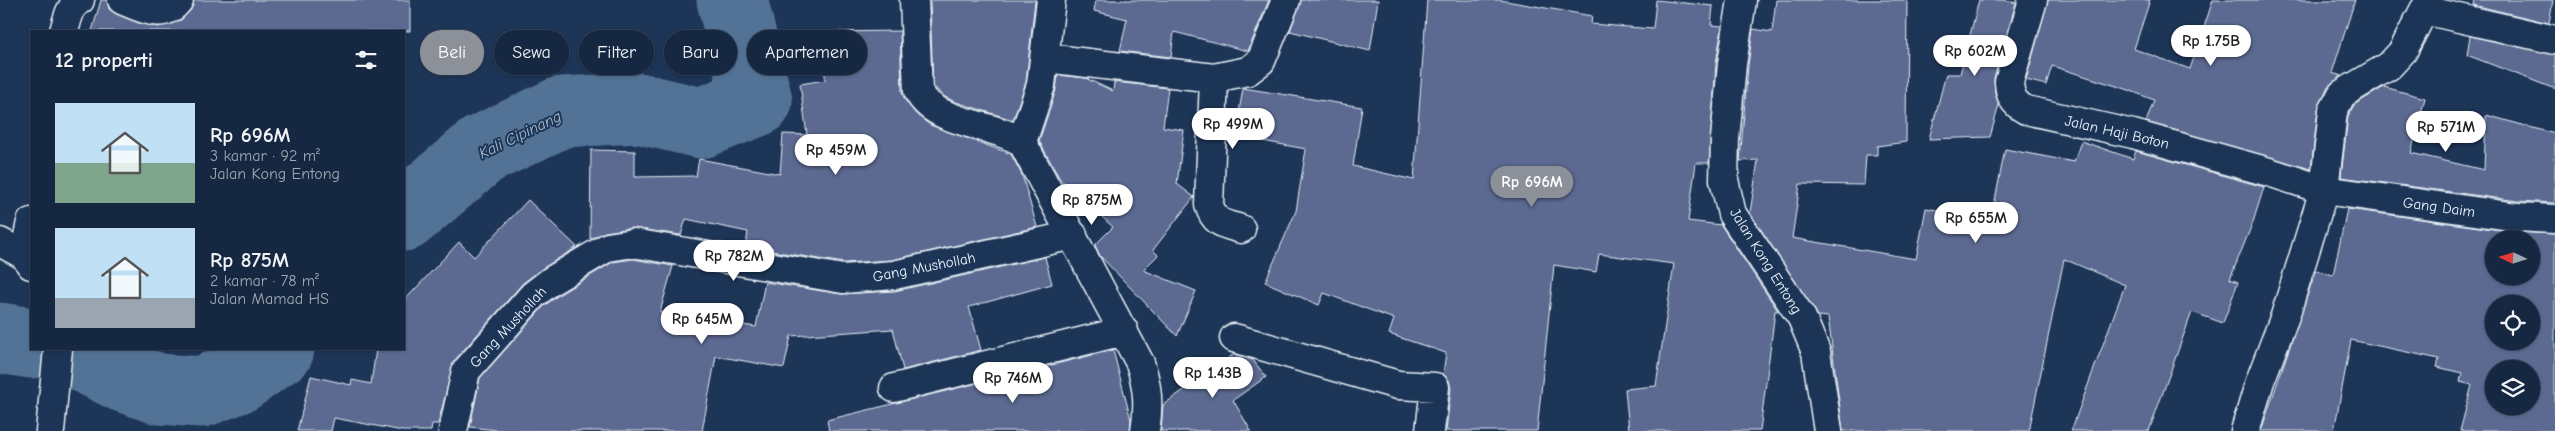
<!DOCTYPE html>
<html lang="id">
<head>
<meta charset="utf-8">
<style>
  body { margin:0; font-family:"Comic Neue",sans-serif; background:#1f3048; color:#f1f3f6; height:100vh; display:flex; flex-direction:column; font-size:19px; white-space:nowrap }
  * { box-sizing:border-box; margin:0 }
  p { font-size:16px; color:#9ea6b1 }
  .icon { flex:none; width:28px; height:28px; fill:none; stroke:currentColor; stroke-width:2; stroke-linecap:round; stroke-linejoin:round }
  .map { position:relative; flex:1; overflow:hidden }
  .panel { position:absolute; left:30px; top:30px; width:375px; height:320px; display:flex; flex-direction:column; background:#162841; border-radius:0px; box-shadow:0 1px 4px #0004,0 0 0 1px #35445a }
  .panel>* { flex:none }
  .top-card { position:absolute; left:420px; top:30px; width:475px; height:45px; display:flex; gap:10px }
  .needle { width:32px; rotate:274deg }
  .fabs { position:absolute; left:2485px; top:230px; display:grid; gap:10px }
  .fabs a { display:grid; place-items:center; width:55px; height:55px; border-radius:50%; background:#162841; box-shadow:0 1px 4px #0004,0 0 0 1px #35445a; font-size:25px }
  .price { position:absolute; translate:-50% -42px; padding:0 11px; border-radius:18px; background:#fff; color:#222; font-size:16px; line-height:32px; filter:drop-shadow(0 1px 2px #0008) }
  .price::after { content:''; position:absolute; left:50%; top:30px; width:15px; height:11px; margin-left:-8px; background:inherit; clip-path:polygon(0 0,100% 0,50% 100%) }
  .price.current { background:#8c9099; color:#fff }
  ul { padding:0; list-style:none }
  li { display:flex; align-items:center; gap:15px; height:125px; padding:0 25px }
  li span { display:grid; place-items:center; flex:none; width:140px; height:100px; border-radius:0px; color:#555 }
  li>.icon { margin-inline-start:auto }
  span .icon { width:60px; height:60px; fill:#fffc; stroke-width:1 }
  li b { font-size:21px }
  h2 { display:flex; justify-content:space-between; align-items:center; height:60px; padding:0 25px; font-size:21px }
  .tag { padding:0 18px; border-radius:22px; background:#162841; box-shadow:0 1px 4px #0004,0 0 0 1px #35445a; font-size:18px; line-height:45px }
  .tag.current { background:#8c9099; color:#fff }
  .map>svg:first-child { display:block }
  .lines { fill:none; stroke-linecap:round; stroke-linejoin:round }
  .river { stroke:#537396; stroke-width:71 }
  .building { fill:#5b6991; stroke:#e8f1f8; fill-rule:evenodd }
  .minor-casing { stroke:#e8f1f8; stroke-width:31 }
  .minor { stroke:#1d3557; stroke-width:28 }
  .labels { text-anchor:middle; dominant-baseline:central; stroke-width:4; stroke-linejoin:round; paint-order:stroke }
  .street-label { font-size:15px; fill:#e8f1f8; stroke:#1d3557 }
  .water-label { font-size:16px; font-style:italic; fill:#acbfd1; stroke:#1d3557 }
</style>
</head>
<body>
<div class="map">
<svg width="2555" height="431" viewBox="0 0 2555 431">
  <rect width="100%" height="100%" fill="#1d3557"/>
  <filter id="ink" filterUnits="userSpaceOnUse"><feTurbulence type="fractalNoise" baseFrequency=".02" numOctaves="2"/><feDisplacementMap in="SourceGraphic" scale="10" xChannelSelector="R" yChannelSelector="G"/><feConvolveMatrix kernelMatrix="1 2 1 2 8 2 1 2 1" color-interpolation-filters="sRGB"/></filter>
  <g filter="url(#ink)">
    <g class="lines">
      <!-- river -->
      <path class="river" d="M404,216L482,150L561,112L638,108L701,123L757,101L732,0
        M0,338L31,343
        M69,349L124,377L159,389L201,392L240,377L279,349"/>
    </g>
    <!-- building -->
    <path class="building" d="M101,0H107L109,9L116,14L141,24L158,27L181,20L191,10L194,0H410V31H92Z
      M930,0H1035L1026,82L1013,120L956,102L945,97L933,86Z
      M1096,0H1269L1248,51L1174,32L1171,57L1120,51L1127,19L1094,11Z
      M1301,0H1378L1370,51L1290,31Z
      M1427,0H1500L1592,16L1591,24L1653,29L1656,0L1713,6L1711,25L1722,26L1716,63L1709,163H1696L1688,221L1721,225L1778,311H1775L1760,431H1629L1625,389L1656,386L1674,264L1599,254L1596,272L1554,265L1537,431H1446L1451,389L1449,380L1443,374L1446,353L1389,334L1394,319L1324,293L1319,305L1265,282L1296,211L1306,149L1235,136L1243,88L1362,107L1353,166L1414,180Z
      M1776,0H1907L1906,142L1877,146V155H1866L1864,185L1800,184L1792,238L1916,259L1926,208L1991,221L2005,149L2074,162L2081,141L2133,159L2136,151L2264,187L2253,222L2230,279L2238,282L2223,323L2192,312L2149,431H2071L2125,285L2064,259L2029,431H1843L1828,317L1818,316L1750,213L1758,160L1740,161L1748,66L1753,29L1772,32Z
      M1979,0H2004L2016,3L1994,78L1995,94L1999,105L1990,137L1929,139L1946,74H1960Z
      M2048,0H2150L2134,49L2190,69L2213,0H2355L2332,73L2342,76L2328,86L2318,109L2311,169L2146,122L2154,100L2126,89L2052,66L2046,85L2026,80Z
      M2475,0H2553L2549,23L2474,5Z
      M900,31L902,92L905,100L916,114L930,125L1011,154L1022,175L1037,227L892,260L844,263L772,251L773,248L746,245L748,232L686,219L681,235L631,228L605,232L590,239L591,150L635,151V177L696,176L699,159L780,174L783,134L807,135L800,84L825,80V32Z
      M2470,36L2555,55V89L2467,55Z
      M1058,75L1085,78L1113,91L1114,82L1168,88L1163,127L1184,130L1177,184L1194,197L1153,250L1158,255L1143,270L1196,291L1177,336L1100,256L1095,245L1113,227L1060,179L1039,141L1056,90Z
      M2384,87L2425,98L2411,153L2484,170L2486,115L2555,134V203L2518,201L2341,177L2348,116L2354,105Z
      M528,200L577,247L543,268L523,283L454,361L438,424H432L431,431H403L334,418L331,431H297L311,376L351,385L352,380L371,384L376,349H404V301L459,242L474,257Z
      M2347,209L2515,232L2555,234V431H2460L2472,385L2460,382L2462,373L2437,367L2439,359L2351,340L2334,431H2261L2316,270L2333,275ZM2494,239H2531V276H2494ZM2494,304H2531V341H2494ZM2494,369H2531V406H2494Z
      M1045,257L1052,284L969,307L981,350L903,370L893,329L791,336L784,368L716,356L702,431H506L470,427L480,378L544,306L560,294L613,262L633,259L673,266L660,312L756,327L765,282L841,294L895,291Z
      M1113,350L1131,420L1130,431H829L827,420Z
      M1234,354L1253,360L1266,377L1233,400L1251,431H1161L1163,405Z"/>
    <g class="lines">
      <defs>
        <path id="minor" d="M122,0C141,8 164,21 179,0
          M914,0L918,91C935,125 991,122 1022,142L1140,363C1148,387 1149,406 1145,431
          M1742,0L1732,64L1725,139L1724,180L1732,214L1802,318L1816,352L1828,431
          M2033,0L2009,82C2010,96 2013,103 2026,110L2133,134L2269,172L2324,190L2517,217L2555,219
          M2424,10L2555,40
          M64,31C67,21 70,5 80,0
          M1046,58L1214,78L1248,71L1261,61L1286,0
          M1214,78L1209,205C1215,224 1224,224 1241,229
          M1022,142L1041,85L1051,0
          M0,242L24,255L31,265
          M24,255L31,222
          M1234,338L1398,385L1435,387L1430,431
          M894,388L1124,331
          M50,431L58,349
          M453,431L466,371L533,295L551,281L608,247L633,243L843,279L894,275L1073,235
          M2245,431L2260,381L2285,316L2324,190L2333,111L2342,94L2389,66L2403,51L2429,0"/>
      </defs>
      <!-- minor casing -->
      <use href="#minor" class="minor-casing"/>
      <!-- minor -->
      <use href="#minor" class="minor"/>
    </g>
  </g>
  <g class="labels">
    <!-- street labels -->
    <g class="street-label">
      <text transform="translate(2117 132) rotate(13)">Jalan Haji Boton</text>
      <text transform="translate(2439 207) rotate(8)">Gang Daim</text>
      <text transform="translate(1766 261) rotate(58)">Jalan Kong Entong</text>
      <text transform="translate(924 267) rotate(-11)">Gang Mushollah</text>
      <text transform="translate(508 327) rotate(-47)">Gang Mushollah</text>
    </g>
    <!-- water labels -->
    <g class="water-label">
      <text transform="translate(520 135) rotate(-26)">Kali Cipinang</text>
    </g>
  </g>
</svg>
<div class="fabs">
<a><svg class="needle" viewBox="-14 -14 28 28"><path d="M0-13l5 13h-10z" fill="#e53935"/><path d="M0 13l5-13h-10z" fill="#9ea6b1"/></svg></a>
<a><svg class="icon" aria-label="locate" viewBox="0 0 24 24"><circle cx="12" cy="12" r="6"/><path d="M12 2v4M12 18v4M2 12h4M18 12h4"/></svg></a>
<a><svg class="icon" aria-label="layers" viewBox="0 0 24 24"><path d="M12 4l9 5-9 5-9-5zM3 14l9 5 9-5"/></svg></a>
</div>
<b class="price" style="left:2211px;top:67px">Rp 1.75B</b>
<b class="price" style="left:1975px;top:77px">Rp 602M</b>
<b class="price" style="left:1233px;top:150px">Rp 499M</b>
<b class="price" style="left:2446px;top:153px">Rp 571M</b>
<b class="price" style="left:836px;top:176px">Rp 459M</b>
<b class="price current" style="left:1532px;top:208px">Rp 696M</b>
<b class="price" style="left:1092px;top:226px">Rp 875M</b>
<b class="price" style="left:1976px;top:244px">Rp 655M</b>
<b class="price" style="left:734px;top:282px">Rp 782M</b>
<b class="price" style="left:702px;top:345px">Rp 645M</b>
<b class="price" style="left:1213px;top:399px">Rp 1.43B</b>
<b class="price" style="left:1013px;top:404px">Rp 746M</b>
<div class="top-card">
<a class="tag current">Beli</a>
<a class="tag">Sewa</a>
<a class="tag">Filter</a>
<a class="tag">Baru</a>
<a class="tag">Apartemen</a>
</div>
<section class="panel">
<h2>12 properti<svg class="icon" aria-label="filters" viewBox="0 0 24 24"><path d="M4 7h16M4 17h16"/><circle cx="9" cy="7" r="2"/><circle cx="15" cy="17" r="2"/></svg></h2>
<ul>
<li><span style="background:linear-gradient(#bfe0f5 60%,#7fa58c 0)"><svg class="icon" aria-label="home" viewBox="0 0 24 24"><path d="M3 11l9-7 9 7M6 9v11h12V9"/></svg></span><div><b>Rp 696M</b><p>3 kamar · 92 m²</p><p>Jalan Kong Entong</p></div></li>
<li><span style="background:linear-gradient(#bfe0f5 70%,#9aa5b1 0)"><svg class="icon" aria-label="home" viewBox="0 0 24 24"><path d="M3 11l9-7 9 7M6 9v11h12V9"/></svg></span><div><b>Rp 875M</b><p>2 kamar · 78 m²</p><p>Jalan Mamad HS</p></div></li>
</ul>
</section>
</div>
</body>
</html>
